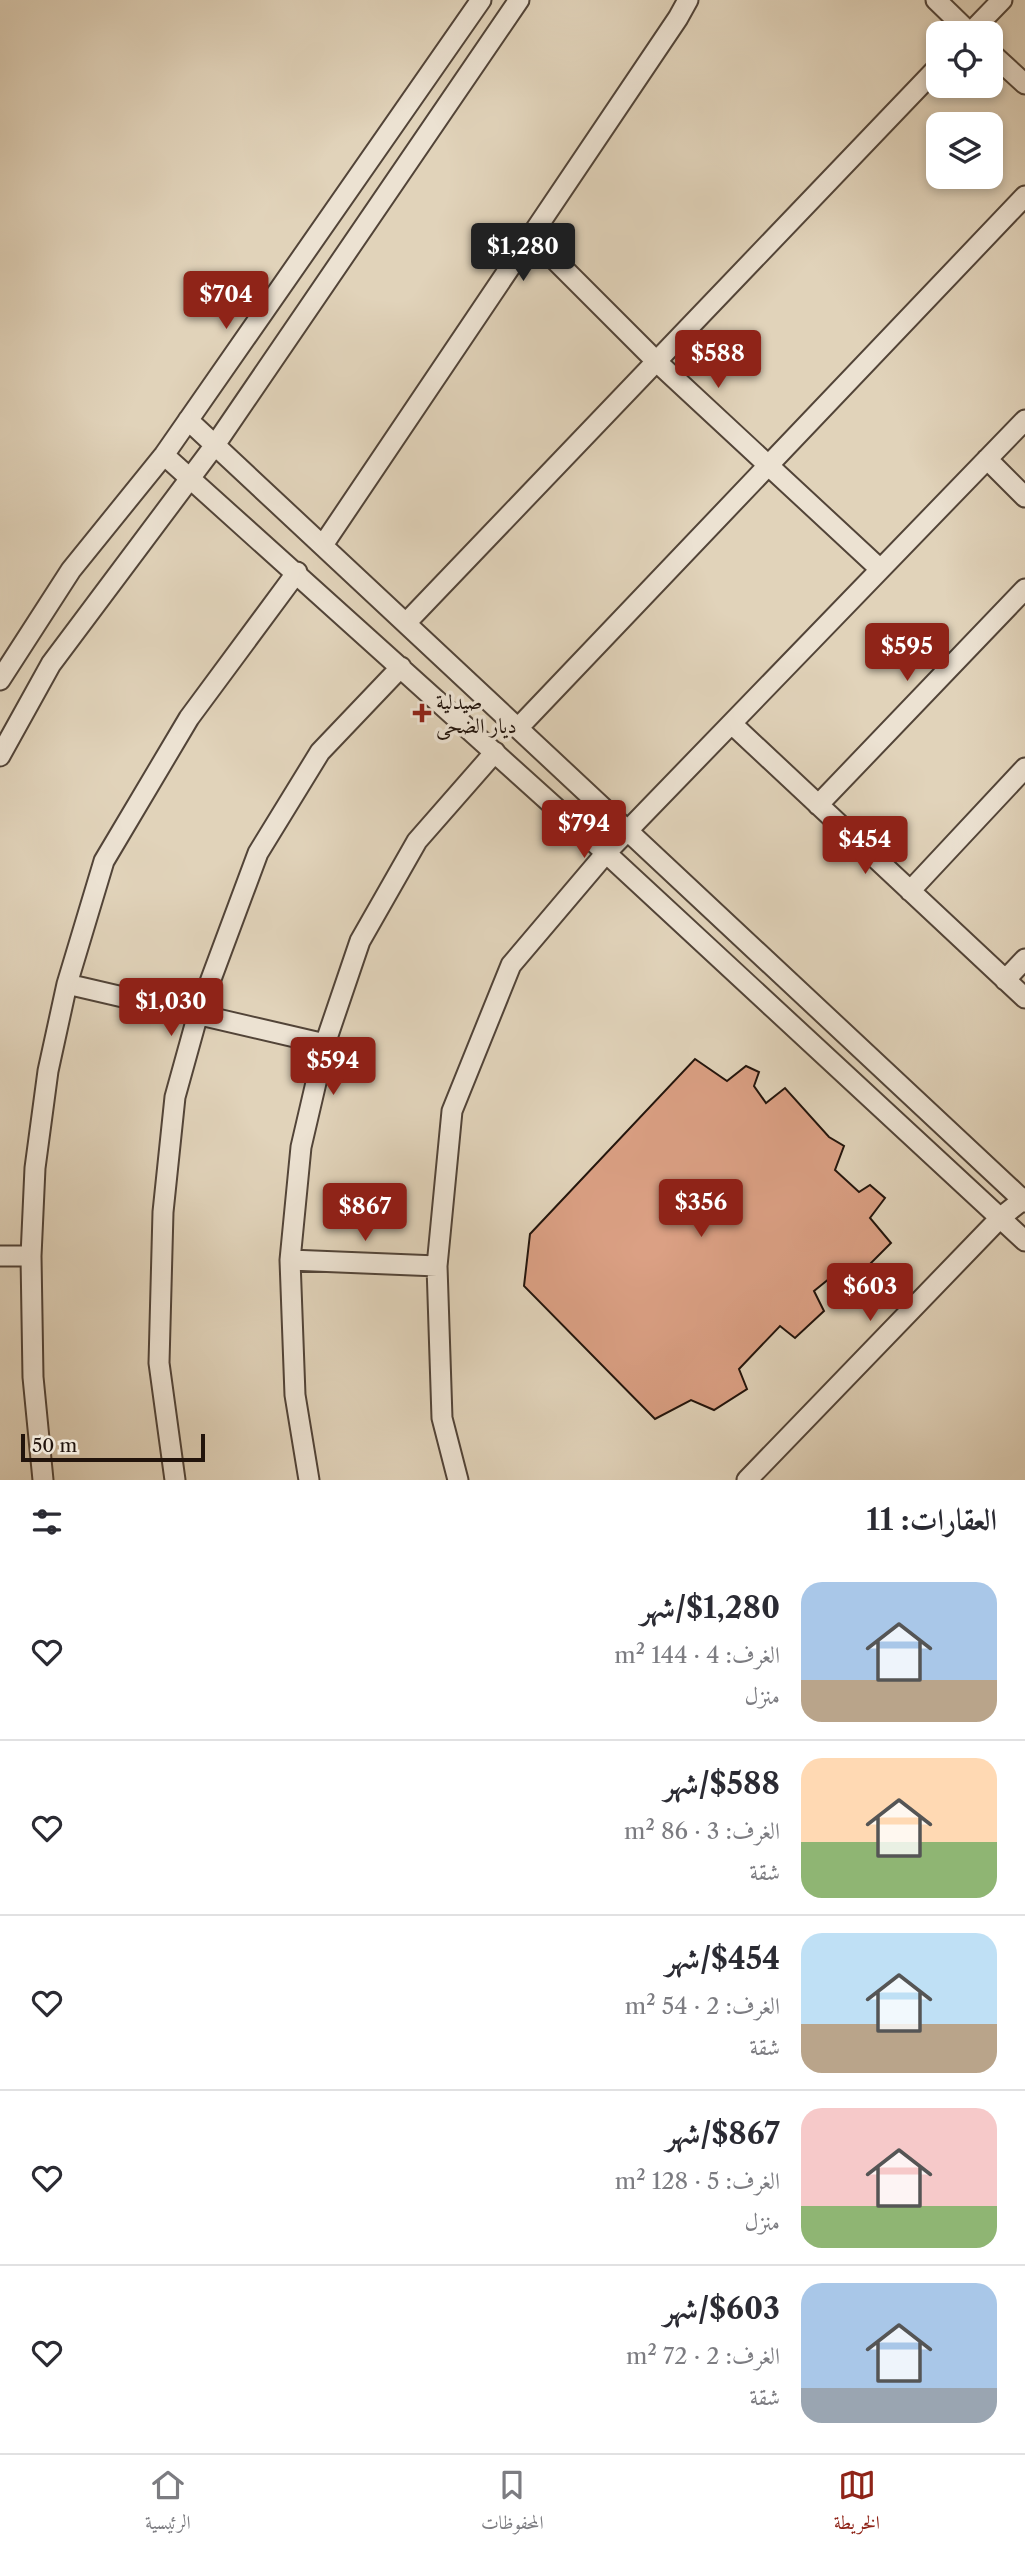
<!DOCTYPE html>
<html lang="ar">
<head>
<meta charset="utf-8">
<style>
  body { margin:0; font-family:"Libre Caslon Text",Amiri,serif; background:#f2f2f3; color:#2b2b33; direction:rtl; height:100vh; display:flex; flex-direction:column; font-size:26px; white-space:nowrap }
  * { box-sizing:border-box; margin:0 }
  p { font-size:23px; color:#7c7c81 }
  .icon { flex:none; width:38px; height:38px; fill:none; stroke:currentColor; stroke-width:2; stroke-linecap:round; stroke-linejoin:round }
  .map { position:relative; height:1480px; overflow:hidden; direction:ltr }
  .side { display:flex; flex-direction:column; background:#fff; flex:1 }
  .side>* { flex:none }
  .fabs { position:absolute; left:926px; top:21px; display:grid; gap:14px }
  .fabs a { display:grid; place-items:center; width:77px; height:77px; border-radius:14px; background:#fff; box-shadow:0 4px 10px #0003; font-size:35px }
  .scale { position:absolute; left:21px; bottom:18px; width:184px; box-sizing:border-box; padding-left:7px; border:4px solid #22140c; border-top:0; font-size:19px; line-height:24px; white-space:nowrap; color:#22140c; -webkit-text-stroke:5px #ece2d2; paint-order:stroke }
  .price { position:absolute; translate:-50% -60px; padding:0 16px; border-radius:7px; background:#8f2418; color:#fff; font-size:23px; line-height:46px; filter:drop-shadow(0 2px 4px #0008) }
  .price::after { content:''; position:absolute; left:50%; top:42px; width:21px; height:16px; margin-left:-10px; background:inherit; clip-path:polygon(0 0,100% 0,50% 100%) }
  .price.active { background:#222; color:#fff }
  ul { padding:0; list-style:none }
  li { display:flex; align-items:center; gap:21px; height:175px; padding:0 28px }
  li+li { border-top:2px solid #e1e1e2 }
  li span { display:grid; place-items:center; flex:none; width:196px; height:140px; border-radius:21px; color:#555 }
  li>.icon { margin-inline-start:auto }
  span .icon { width:84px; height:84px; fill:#fffc; stroke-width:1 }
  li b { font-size:30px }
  h2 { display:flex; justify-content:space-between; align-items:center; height:84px; padding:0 28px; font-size:30px }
  .tabs { display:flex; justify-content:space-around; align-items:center; height:98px; border-top:2px solid #e1e1e2; background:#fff; font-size:19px; color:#7c7c81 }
  .tabs a { display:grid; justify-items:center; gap:4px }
  .tabs .active { color:#8f2418 }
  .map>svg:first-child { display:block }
  .building { fill:#dba084; stroke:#22140c; stroke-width:2 }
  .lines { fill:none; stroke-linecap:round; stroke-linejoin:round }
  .street-casing { stroke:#524438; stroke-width:23 }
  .street { stroke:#ece2d2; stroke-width:19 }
  .poi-dot { fill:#8f2418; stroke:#ece2d2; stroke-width:2.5 }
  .labels { text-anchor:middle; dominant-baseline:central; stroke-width:7; stroke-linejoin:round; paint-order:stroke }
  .poi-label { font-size:21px; fill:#22140c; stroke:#ece2d2; text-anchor:start }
</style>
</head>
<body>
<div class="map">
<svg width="1025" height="1480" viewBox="0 0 1025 1480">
  <rect width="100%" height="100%" fill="#e1d3ba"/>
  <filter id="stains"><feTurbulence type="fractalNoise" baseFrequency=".00286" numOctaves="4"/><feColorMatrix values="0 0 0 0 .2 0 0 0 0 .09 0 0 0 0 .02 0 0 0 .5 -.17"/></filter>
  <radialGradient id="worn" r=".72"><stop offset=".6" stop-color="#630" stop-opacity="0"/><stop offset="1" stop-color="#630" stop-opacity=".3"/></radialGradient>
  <!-- building -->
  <path class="building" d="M695,1059L727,1081L746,1066L759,1072L754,1086L766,1103L785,1088L829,1137L844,1146L835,1170L859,1192L870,1185L885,1198L870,1218L891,1243L856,1278L840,1270L814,1291L824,1311L795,1338L780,1326L739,1369L747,1389L714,1410L691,1400L655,1419L524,1286L530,1234Z"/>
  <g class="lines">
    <defs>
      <path id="street" d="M936,0L970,33
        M970,33L1002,0
        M990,52L1025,84
        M531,236L657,362L880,569
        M188,420L1025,1202
        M164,455L606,853L1025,1241
        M987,459L1025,497
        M323,545L678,18L688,0
        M406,623L938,67
        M0,680L71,570L164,455L481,0
        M732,724L1025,998
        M519,727L1025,196
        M0,756L51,664L215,445L519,0
        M818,805L1025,589
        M910,891L1025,768
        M1005,980L1025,959
        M67,984L325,1044
        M0,1256H31
        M290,1260L437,1266
        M43,1480L33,1377L31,1256L35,1168L48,1071L67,984L104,861L189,718L297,572
        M175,1480L159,1363L163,1212L175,1097L198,1014L258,853L320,752L401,667
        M309,1480L295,1395L290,1260L301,1147L325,1044L360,941L417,841L495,752
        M458,1480L442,1418L437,1266L452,1111L511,965L606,853L1025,420
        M747,1480L1000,1218L1025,1198"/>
    </defs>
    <!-- street casing -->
    <use href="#street" class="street-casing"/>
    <!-- street -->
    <use href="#street" class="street"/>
  </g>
  <!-- markers -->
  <path class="poi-dot" d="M418.5 702.5h7v7h7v7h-7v7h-7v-7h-7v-7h7z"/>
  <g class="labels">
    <!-- poi labels -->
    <g class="poi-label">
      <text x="436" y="701">صيدلية<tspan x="436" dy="24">ديار الضحى</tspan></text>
    </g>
  </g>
  <rect width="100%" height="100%" filter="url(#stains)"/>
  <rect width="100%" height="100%" fill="url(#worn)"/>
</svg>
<div class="fabs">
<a><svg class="icon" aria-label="locate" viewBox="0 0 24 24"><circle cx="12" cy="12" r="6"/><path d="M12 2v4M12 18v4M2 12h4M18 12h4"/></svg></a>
<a><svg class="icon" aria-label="layers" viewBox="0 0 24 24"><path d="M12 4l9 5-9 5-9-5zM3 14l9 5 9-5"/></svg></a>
</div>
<div class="scale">50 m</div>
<b class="price active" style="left:523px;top:283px">$1,280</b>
<b class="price" style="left:226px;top:331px">$704</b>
<b class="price" style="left:718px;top:390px">$588</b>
<b class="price" style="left:907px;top:683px">$595</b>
<b class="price" style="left:584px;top:860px">$794</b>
<b class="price" style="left:865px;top:876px">$454</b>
<b class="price" style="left:171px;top:1038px">$1,030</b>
<b class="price" style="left:333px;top:1097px">$594</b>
<b class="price" style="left:701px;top:1239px">$356</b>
<b class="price" style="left:365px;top:1243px">$867</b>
<b class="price" style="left:870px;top:1323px">$603</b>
</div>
<section class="side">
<h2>العقارات: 11<svg class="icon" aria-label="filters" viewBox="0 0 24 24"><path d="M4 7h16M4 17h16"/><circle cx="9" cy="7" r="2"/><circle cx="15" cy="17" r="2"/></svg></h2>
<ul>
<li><span style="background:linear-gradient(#a9c7e8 70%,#b9a48a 0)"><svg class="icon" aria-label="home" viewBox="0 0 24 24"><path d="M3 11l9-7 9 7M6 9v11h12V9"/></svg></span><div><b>$1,280/شهر</b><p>الغرف: 4 · 144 m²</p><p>منزل</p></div><svg class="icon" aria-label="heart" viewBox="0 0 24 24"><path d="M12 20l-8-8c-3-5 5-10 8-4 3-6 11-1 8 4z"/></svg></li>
<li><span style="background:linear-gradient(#ffd9b3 60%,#8fb573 0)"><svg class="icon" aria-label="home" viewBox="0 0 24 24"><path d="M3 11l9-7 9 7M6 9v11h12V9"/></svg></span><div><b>$588/شهر</b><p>الغرف: 3 · 86 m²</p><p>شقة</p></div><svg class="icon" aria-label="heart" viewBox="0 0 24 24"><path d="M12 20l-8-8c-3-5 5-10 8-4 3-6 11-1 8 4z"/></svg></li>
<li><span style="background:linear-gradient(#bfe0f5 65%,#b9a48a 0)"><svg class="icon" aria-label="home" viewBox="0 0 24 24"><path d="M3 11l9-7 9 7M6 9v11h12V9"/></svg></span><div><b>$454/شهر</b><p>الغرف: 2 · 54 m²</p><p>شقة</p></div><svg class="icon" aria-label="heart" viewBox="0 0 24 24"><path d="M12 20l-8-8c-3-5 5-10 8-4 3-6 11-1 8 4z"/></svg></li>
<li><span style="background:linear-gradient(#f6c9c9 70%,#8fb573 0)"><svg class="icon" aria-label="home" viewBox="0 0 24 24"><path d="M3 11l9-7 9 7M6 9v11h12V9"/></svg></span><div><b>$867/شهر</b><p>الغرف: 5 · 128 m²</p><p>منزل</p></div><svg class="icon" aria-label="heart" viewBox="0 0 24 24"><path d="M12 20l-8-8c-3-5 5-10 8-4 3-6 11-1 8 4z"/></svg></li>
<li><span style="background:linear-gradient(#a9c7e8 75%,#9aa5b1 0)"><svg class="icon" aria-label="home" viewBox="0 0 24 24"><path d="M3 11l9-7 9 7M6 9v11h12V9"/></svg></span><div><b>$603/شهر</b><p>الغرف: 2 · 72 m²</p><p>شقة</p></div><svg class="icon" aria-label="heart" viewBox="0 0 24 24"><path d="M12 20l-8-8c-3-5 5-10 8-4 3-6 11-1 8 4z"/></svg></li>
</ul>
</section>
<nav class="tabs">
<a class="active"><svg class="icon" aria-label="map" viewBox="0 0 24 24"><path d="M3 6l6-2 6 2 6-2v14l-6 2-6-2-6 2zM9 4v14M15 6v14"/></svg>الخريطة</a>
<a><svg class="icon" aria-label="saved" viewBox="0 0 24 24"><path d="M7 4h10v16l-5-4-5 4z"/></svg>المحفوظات</a>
<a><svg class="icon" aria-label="home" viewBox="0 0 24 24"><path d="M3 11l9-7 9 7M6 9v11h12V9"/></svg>الرئيسية</a>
</nav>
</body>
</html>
